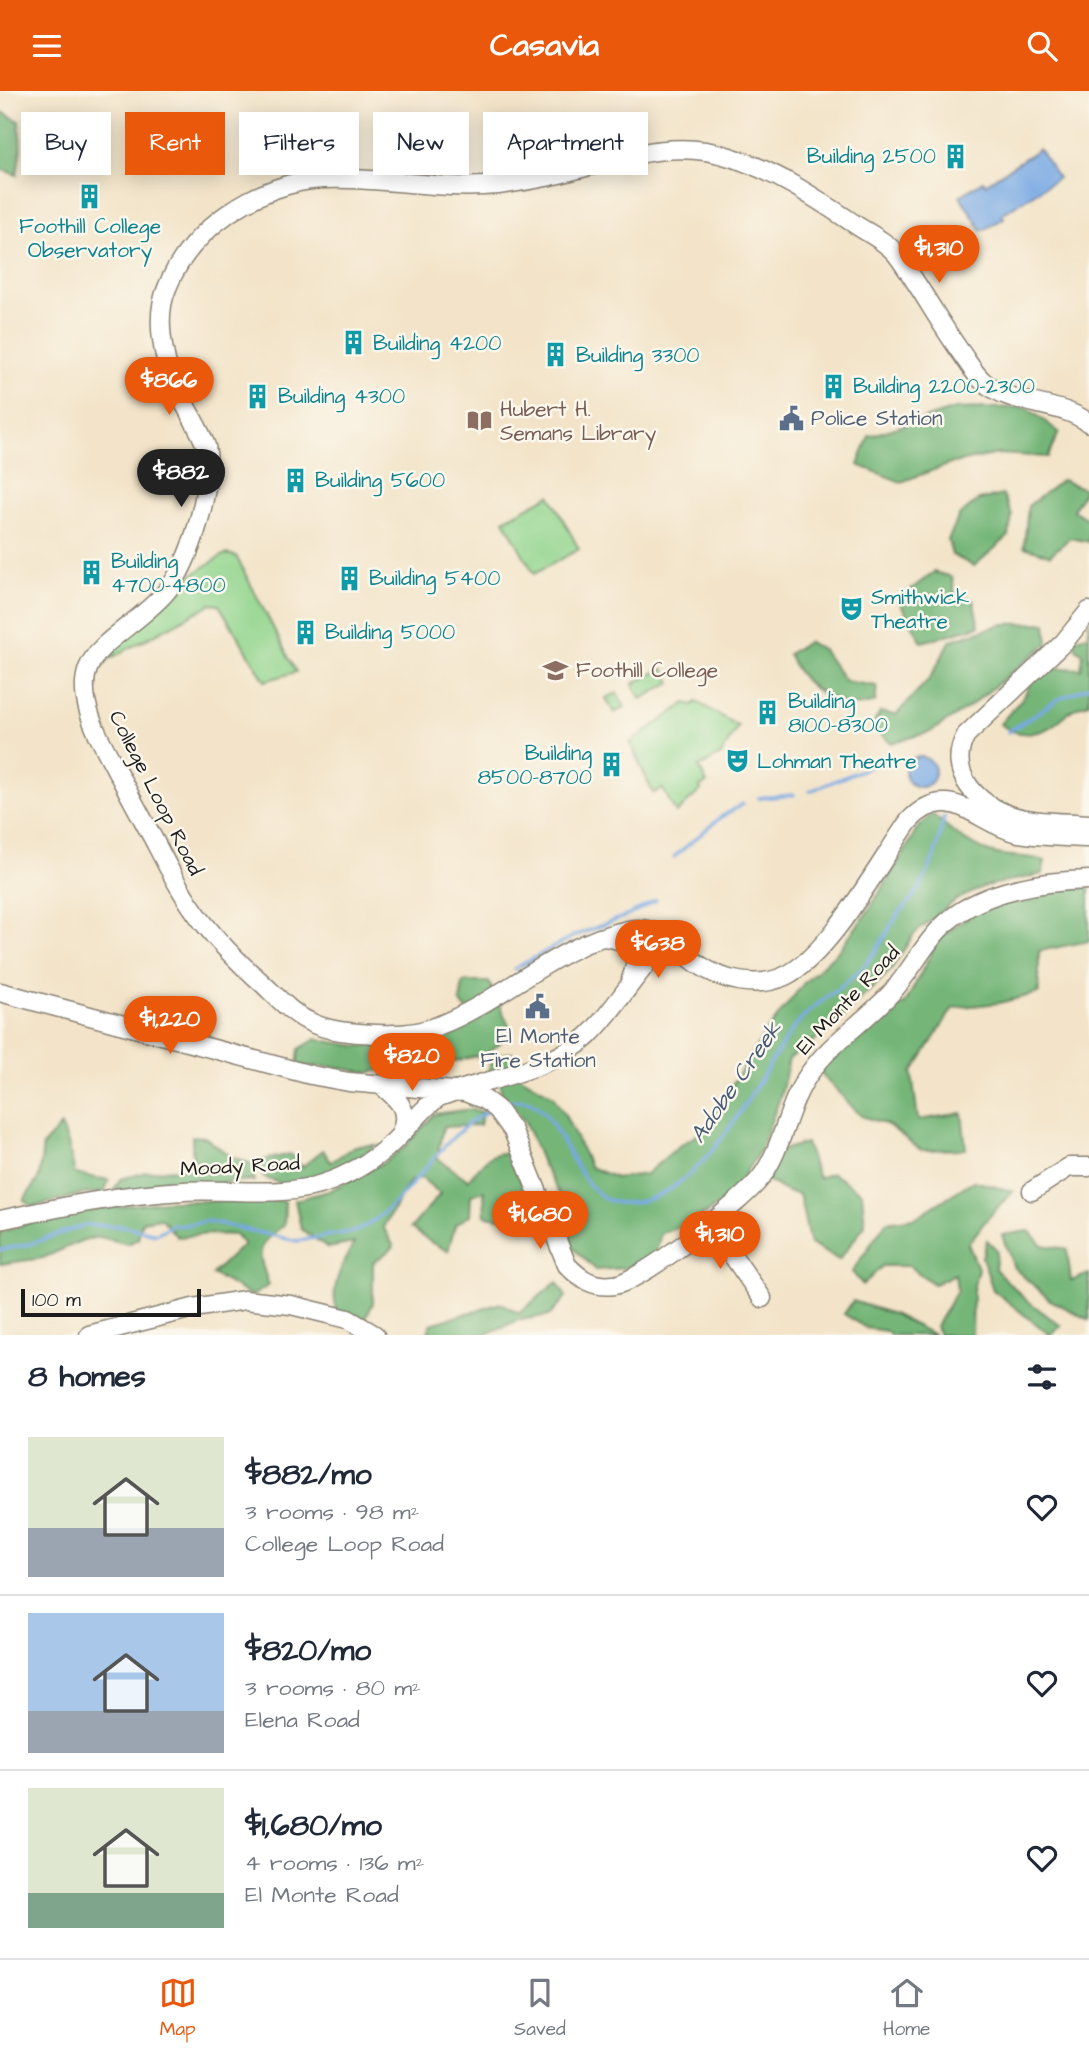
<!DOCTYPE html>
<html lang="en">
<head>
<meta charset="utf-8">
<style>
  body { margin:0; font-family:"Architects Daughter",sans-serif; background:#f2f2f3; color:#1f2937; height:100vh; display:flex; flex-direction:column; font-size:26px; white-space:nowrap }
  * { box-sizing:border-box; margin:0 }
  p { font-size:23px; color:#747a83 }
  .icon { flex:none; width:38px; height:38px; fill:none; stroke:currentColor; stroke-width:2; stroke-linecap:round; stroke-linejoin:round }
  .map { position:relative; height:1244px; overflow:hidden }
  .drawer { display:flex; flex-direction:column; background:#fff; flex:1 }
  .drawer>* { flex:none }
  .guide { position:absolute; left:21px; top:21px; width:700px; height:63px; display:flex; gap:14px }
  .scale { position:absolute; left:21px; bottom:18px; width:180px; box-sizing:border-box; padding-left:7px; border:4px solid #1c1c1c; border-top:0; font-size:19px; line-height:24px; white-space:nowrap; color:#1c1c1c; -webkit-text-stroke:5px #fbf7ec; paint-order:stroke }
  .price { position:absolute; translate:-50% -60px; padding:0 16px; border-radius:24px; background:#ea580c; color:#fff; font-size:23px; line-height:46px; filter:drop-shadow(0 2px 4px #0008) }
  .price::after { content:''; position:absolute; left:50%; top:42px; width:21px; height:16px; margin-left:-10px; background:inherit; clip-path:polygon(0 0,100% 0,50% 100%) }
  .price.selected { background:#222; color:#fff }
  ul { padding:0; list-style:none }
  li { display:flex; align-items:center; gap:21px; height:175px; padding:0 28px }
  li+li { border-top:2px solid #e0e1e3 }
  li span { display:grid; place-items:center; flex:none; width:196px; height:140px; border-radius:0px; color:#555 }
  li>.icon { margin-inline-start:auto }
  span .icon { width:84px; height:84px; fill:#fffc; stroke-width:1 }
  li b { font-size:30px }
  h2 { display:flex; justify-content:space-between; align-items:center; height:84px; padding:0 28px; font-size:30px }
  .tag { padding:0 24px; border-radius:0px; background:#fff; box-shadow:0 4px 18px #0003; font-size:24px; line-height:63px }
  .tag.selected { background:#ea580c; color:#fff }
  header { display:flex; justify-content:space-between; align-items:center; height:91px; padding:0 28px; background:#ea580c; color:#fff; font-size:32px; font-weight:700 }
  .menu { display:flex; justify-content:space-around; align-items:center; height:98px; border-top:2px solid #e0e1e3; background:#fff; font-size:19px; color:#747a83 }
  .menu a { display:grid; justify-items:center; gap:4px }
  .menu .selected { color:#ea580c }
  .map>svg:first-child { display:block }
  .green { fill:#91d48c; stroke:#567854; stroke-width:2 }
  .forest { fill:#74b678; stroke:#48694a; stroke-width:2 }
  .water { fill:#78a9e3; stroke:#4a6280; stroke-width:2 }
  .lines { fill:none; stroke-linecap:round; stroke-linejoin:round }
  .stream { stroke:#78a9e3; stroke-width:3.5 }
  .minor-casing { stroke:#888072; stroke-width:21 }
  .minor { stroke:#fff; stroke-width:18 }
  .labels { text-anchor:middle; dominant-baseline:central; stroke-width:5; stroke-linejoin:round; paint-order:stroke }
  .culture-label { font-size:21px; fill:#0d838f; stroke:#fbf7ec; text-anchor:start }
  .education-label { font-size:21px; fill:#785e54; stroke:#fbf7ec; text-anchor:start }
  .service-label { font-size:21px; fill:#4e5e75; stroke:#fbf7ec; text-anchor:start }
  .street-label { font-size:21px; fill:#1c1c1c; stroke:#fbf7ec }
  .water-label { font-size:23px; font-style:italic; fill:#455b76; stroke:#fbf7ec }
</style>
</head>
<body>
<header><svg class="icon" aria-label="menu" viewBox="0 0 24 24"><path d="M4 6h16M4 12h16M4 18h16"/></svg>Casavia<svg class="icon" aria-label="search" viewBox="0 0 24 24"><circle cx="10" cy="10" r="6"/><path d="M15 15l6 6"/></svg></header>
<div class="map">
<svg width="1089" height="1244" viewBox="0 0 1089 1244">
  <rect width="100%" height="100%" fill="#fbf7ec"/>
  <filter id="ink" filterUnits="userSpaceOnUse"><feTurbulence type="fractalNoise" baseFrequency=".0143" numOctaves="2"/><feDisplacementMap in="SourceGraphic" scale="14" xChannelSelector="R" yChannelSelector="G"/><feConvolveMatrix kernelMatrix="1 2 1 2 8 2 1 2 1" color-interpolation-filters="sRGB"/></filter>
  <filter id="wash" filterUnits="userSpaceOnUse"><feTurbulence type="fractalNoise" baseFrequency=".00686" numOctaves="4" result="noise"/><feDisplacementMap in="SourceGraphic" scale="28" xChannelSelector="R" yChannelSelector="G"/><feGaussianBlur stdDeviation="1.57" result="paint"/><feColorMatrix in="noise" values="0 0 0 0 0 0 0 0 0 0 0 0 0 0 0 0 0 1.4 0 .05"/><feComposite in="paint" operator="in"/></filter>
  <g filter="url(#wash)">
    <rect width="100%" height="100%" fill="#f3e4c9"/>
    <!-- green -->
    <path class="green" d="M550,404L579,458L534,483L504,429Z
      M225,463L236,465L296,581L265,590L219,514L211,513L109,568L104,574L105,564L182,490Z
      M663,577L671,591L641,608L633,593Z
      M617,602L625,616L614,622L606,607Z
      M697,611L738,635L721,664L699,676L707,692L700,696L701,699L676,722L663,698L653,702L630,652L686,612L693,614Z"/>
    <!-- forest -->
    <path class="forest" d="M0,20L19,30L21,57L17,84L0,78Z
      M1026,316L1059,341L1048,366L998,363L953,372L901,391L858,374L869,345L955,318Z
      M1062,389L1085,398L1073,419L1089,429V451L1070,447L1050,464L1024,456L1028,415Z
      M1003,404L1012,424L1009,445L974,475L952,464L948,449L959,425L979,409Z
      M934,481L952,486L955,503L973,509L979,535L922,551L898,508Z
      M1089,527V612C1065,616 1057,641 1031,642C1016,643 1012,641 1000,633L1025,604L1035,581L1058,577L1081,578L1083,562L1075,556V547L1088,544Z
      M1046,532L1048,552L969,616L930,641L891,652L872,636L880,621L896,624L930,587L951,549L1003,533Z
      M808,551L822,558L845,590L877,595L875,611C868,613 859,616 852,614C822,609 800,590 788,563Z
      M932,723C952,740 970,757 997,763C1013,767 1029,764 1045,770L1042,783L986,795L956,809L914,843L890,880L826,941L789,968L780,1007L760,1059L729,1107L692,1132L661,1142L655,1165L626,1177L596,1179L572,1156L567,1117L542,1072L525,1031L501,1001L500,990L488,983L492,964L512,962L521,986L552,1004L565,1024L590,1076L616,1087L646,1083L679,1055L702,1041L766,941L804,892L838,860L868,820L904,762L916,739Z
      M1069,795L1089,797V850L1039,860V902L999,912L953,917L912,982L918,1029L962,1022L966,1058L921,1059L888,1034L861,1025L819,981L851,934L905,913L939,847L991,810Z
      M463,891H489L511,939L498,954L485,963L456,970L423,968L369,982L335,976L297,975L299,958L316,948C330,950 345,954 359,955C397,956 443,949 475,929L460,911Z
      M472,1018L482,1021L480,1034L443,1036L437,1067L468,1089C483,1071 493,1055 518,1065L520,1086L527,1121L512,1129L485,1125L484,1100L471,1104L470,1124L455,1134L448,1160L432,1152L411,1137L440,1103L422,1087L410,1090L383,1136L394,1156L373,1172V1212L364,1231L337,1221C329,1198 342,1173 354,1152L328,1157L301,1138L295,1109L329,1100L381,1073L404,1057L434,1023Z
      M61,1035L68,1052L75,1083L109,1089L104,1102L83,1103L32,1116L24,1109L39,1086L43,1054Z
      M192,1045L205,1046L230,1065L254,1074V1090H232L211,1095L114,1099L120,1088L146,1081L193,1076Z
      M806,1052L818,1087L832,1082L862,1102L865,1134L839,1169L810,1153L799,1103L787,1101L765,1088L775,1061Z
      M377,1054L345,1076L287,1095L263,1086L260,1070L290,1063L302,1076L323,1059L331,1071L355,1055Z
      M973,1090L1013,1100L987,1128L968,1153L978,1177L973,1199L972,1244H939L936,1235L957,1199L955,1183L934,1193L909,1175H882L863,1194L852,1181L886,1131L915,1127Z
      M166,1110H285L284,1134C255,1156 257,1161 269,1194L252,1205L212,1183L244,1153L236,1144L209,1143L177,1146L161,1127L142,1130L138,1148L128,1153L100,1146L83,1149L43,1167L0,1173V1141L64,1122Z
      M1029,1140L1042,1154L1067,1158L1071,1190L1089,1183V1229L1050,1209L1014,1177L1002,1144Z
      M987,1149L997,1159L995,1178L1024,1207L1061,1235L1050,1244L993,1199L982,1166Z
      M557,1191L566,1206L550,1224L519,1229L483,1244H427L431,1233L501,1212L519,1222Z
      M853,1210L893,1223L934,1244H891L886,1240L866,1237L844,1223Z"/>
    <!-- water -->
    <path class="water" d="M1039,58L1058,87L1002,123L1004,127L982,140L960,105L983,90L985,93Z
      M905 681a15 15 0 1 1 30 0a15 15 0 1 1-30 0Z"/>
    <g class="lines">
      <!-- stream -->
      <path class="stream" d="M1008,641L1057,609L1089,595
        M810,700L881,671
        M759,707L794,704
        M674,766L721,726L743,713
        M514,878L574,845L629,824L656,809
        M508,1011C517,1009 525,1008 534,1013C563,1030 578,1111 622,1112C702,1115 753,992 793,938C811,914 840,899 861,878C875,865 884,845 894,830C901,818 913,809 920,796C933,775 939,750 944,726
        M0,1159L30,1153L85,1134L124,1135L156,1143L174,1133L179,1135L207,1130L297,1150L356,1140C409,1115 433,1051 486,1021"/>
    </g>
  </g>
  <g filter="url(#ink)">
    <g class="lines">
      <defs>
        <path id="minor" d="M1089,332C1058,309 1014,316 985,292C975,284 969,273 962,263C939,231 920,195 897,164C887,151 870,143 856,134C817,108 776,80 730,66C671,46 617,69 559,83C539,88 519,91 498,94C439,100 382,85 323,88C260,91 190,137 167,197C158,218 160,243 165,265C171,298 194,324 206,355C214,392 191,473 166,501C119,554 56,558 99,646C117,681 136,716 155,751C169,778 183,806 202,830C220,853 240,873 262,892C276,905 290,921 308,930C328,941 354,942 377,943C398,944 420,943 440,934C505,908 557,853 628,839C661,833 674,856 698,873C722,890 757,898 785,885C830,864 879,772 909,730C949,687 977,733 1018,742C1041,746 1065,746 1089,747
          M1089,520L1064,551L966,644C945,682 978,714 1013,725C1037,732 1064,731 1089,733
          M604,846C631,849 642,861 631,888
          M0,901L311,984L349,991L465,1001L485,1009L497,1018L513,1040L567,1174C580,1188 594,1197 614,1194C641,1191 746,1108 762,1085C784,1054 787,1014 809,983C831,951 866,930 892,901C912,879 925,850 948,830C984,799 1043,790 1089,789
          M381,994C397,1007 411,1019 401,1041
          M1032,1100L1069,1076H1089
          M0,1129C60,1116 122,1103 184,1100C232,1097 285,1108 331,1090C357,1080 383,1063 401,1043C414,1030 424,1016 439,1006C486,988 551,980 588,945C614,920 632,887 657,861C665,855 676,858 684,863
          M710,1132L762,1207
          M89,1244L193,1217L245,1209L291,1214L348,1228L375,1244"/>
      </defs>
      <!-- minor casing -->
      <use href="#minor" class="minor-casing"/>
      <!-- minor -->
      <use href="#minor" class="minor"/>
    </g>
  </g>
  <!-- icons -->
  <defs>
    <symbol id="building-bare" viewBox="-9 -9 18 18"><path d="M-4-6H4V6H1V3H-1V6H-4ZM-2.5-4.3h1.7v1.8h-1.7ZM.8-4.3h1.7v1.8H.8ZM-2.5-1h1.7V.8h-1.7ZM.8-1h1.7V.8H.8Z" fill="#0f9aa8" stroke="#fbf7ec" stroke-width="2.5" paint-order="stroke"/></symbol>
    <symbol id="civic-bare" viewBox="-9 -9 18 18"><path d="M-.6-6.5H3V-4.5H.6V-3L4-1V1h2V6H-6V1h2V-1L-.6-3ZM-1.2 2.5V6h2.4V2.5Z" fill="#5c6f8a" stroke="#fbf7ec" stroke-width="2.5" paint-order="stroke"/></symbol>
    <symbol id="library-bare" viewBox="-9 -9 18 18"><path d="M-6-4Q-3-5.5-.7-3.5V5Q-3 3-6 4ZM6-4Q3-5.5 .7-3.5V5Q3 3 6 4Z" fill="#8d6e63" stroke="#fbf7ec" stroke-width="2.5" paint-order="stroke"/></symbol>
    <symbol id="theatre-bare" viewBox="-9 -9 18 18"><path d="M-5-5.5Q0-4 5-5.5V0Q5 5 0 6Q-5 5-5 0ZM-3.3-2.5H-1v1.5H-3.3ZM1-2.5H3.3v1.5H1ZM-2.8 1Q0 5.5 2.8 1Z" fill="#0f9aa8" stroke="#fbf7ec" stroke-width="2.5" paint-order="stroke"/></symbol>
    <symbol id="university-bare" viewBox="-9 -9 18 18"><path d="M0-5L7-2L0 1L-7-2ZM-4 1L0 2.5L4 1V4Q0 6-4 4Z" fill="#8d6e63" stroke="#fbf7ec" stroke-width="2.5" paint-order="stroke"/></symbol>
  </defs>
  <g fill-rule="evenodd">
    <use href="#building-bare" x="938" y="48" width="35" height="35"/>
    <use href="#building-bare" x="72" y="88" width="35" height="35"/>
    <use href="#building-bare" x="336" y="234" width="35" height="35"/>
    <use href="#building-bare" x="538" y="246" width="35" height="35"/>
    <use href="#building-bare" x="816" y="278" width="35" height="35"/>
    <use href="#building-bare" x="240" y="288" width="35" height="35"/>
    <use href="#civic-bare" x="774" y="310" width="35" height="35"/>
    <use href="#library-bare" x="462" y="312" width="35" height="35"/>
    <use href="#building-bare" x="278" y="372" width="35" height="35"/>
    <use href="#building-bare" x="74" y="464" width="35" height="35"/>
    <use href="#building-bare" x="332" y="470" width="35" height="35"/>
    <use href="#theatre-bare" x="834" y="500" width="35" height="35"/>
    <use href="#building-bare" x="288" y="524" width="35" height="35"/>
    <use href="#university-bare" x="538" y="562" width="35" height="35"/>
    <use href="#building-bare" x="750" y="604" width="35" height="35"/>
    <use href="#theatre-bare" x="720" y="652" width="35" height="35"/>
    <use href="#building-bare" x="594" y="656" width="35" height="35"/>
    <use href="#civic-bare" x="520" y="898" width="35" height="35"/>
  </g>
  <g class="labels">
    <!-- culture labels -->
    <g class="culture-label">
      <text x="936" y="65" text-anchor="end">Building 2500</text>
      <text x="90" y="135" text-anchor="middle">Foothill College<tspan x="90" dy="24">Observatory</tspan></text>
      <text x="373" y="252">Building 4200</text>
      <text x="576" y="264">Building 3300</text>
      <text x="853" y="295">Building 2200–2300</text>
      <text x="278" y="305">Building 4300</text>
      <text x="315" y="389">Building 5600</text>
      <text x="111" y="470">Building<tspan x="111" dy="24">4700–4800</tspan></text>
      <text x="369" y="487">Building 5400</text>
      <text x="871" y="506">Smithwick<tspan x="871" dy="24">Theatre</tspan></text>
      <text x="325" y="541">Building 5000</text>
      <text x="788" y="610">Building<tspan x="788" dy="24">8100–8300</tspan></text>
      <text x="592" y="662" text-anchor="end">Building<tspan x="592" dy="24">8500–8700</tspan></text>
      <text x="757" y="670">Lohman Theatre</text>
    </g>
    <!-- education labels -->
    <g class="education-label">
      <text x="500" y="318">Hubert H.<tspan x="500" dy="24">Semans Library</tspan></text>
      <text x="576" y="579">Foothill College</text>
    </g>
    <!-- service labels -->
    <g class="service-label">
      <text x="811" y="327">Police Station</text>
      <text x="538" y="945" text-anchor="middle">El Monte<tspan x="538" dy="24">Fire Station</tspan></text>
    </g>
    <!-- street labels -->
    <g class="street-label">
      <text transform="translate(156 702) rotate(63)">College Loop Road</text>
      <text transform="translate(848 909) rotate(-47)">El Monte Road</text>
      <text transform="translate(240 1075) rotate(-3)">Moody Road</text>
    </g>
    <!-- water labels -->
    <g class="water-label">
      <text transform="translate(736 991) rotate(-55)">Adobe Creek</text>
    </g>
  </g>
</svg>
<div class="scale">100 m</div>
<b class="price" style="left:939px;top:194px">$1,310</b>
<b class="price" style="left:169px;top:326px">$866</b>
<b class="price selected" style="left:181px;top:418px">$882</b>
<b class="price" style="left:658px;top:889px">$638</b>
<b class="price" style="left:170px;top:965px">$1,220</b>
<b class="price" style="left:412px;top:1002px">$820</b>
<b class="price" style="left:540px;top:1160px">$1,680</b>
<b class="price" style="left:720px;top:1180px">$1,310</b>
<div class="guide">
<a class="tag">Buy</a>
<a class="tag selected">Rent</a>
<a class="tag">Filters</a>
<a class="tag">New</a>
<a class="tag">Apartment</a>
</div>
</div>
<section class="drawer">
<h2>8 homes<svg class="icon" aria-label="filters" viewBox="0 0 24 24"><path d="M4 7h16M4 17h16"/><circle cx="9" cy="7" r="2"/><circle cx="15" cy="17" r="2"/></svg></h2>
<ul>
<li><span style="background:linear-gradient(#dfe7d0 65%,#9aa5b1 0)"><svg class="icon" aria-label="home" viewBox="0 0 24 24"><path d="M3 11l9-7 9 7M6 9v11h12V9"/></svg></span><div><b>$882/mo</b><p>3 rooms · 98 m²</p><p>College Loop Road</p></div><svg class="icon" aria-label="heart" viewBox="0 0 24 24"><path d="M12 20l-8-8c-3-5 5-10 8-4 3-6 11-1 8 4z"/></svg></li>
<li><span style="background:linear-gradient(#a9c7e8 70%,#9aa5b1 0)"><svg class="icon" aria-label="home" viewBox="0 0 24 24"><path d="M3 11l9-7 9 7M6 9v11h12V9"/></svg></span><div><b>$820/mo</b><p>3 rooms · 80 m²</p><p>Elena Road</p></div><svg class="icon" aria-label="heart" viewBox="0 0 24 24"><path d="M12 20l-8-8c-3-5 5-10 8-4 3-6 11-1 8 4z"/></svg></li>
<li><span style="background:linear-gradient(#dfe7d0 75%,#7fa58c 0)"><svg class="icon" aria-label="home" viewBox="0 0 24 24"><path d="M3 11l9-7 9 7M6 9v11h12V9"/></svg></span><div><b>$1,680/mo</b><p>4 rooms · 136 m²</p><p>El Monte Road</p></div><svg class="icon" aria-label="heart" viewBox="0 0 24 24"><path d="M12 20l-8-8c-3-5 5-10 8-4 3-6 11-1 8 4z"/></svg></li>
</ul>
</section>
<nav class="menu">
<a class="selected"><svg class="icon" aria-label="map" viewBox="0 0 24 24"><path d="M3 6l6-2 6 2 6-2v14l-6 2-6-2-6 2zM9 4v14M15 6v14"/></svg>Map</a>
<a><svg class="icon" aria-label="saved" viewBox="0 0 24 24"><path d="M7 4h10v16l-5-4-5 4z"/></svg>Saved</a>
<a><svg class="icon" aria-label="home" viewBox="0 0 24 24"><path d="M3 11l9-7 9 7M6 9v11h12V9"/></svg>Home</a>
</nav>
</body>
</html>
